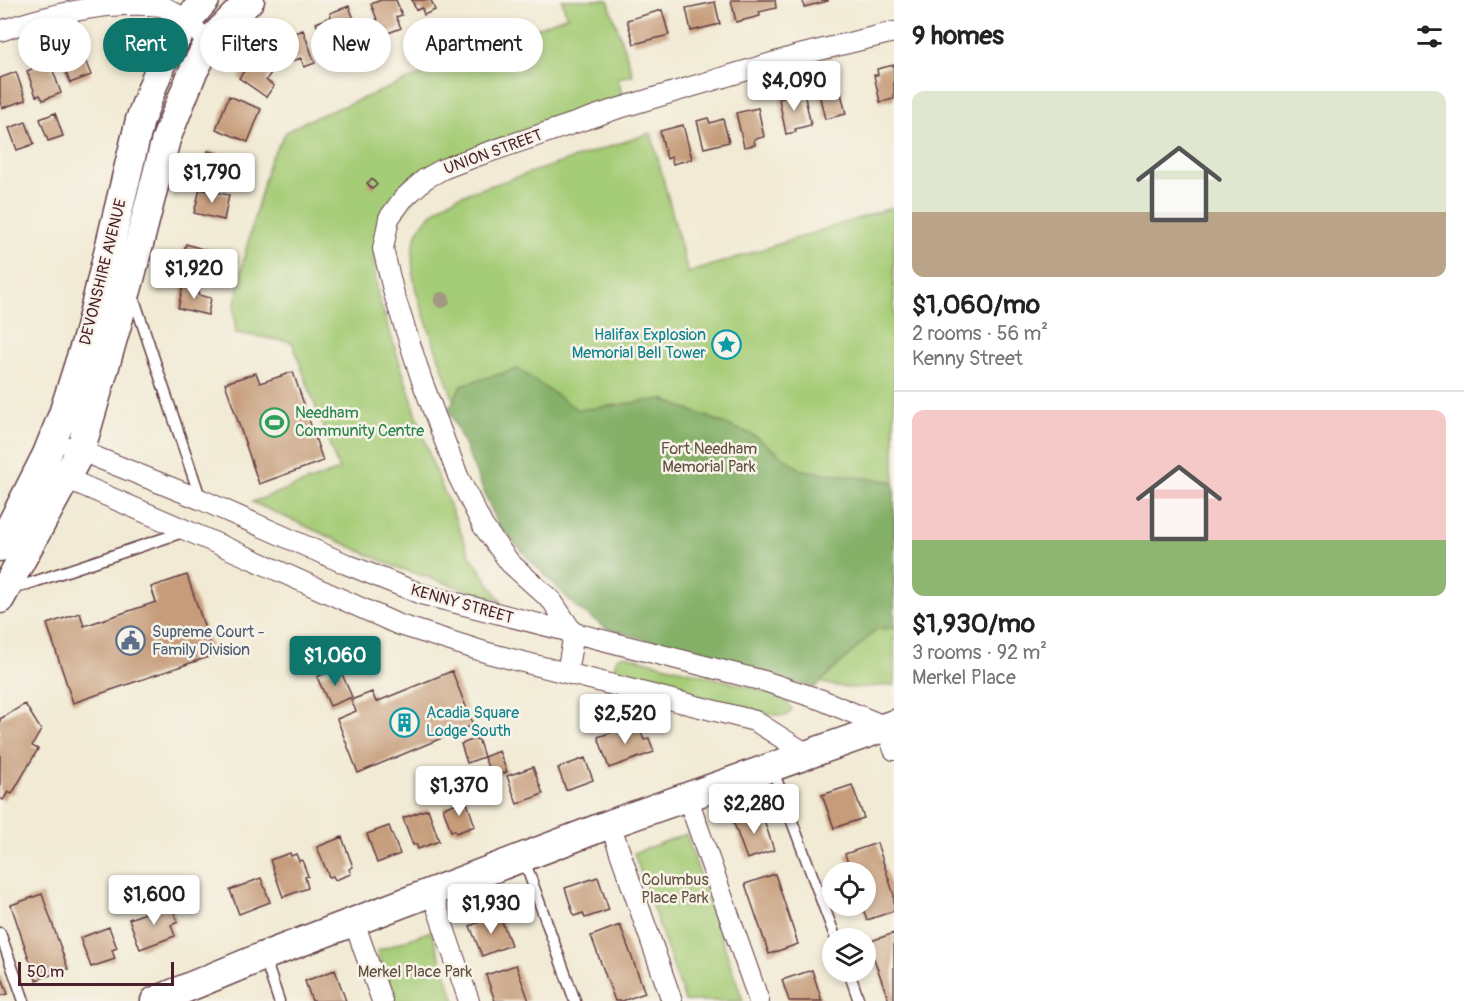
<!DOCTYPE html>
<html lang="en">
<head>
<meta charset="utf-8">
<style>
  body { margin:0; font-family:Pangolin,sans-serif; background:#f6f6f6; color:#222; height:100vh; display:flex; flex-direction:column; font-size:22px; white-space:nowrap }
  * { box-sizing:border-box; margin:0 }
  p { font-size:20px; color:#767676 }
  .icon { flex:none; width:33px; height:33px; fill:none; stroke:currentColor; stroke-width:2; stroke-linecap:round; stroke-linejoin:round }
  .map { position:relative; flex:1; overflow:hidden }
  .drawer { display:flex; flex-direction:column; background:#fff; width:570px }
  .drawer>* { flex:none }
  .guide { position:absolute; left:18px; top:18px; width:570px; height:54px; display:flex; gap:12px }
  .controls { position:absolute; left:822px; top:862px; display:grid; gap:12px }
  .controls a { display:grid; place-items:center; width:54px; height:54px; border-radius:50%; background:#fff; box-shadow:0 3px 9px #0003; font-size:30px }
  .scale { position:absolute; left:18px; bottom:15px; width:156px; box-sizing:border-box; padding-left:6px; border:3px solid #4a1f2b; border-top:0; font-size:16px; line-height:21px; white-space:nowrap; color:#4a1f2b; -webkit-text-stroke:4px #f7f3e8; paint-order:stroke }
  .price { position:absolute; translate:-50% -51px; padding:0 14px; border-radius:6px; background:#fff; color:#222; font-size:20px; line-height:39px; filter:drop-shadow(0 2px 3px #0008) }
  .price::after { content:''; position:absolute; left:50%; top:36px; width:18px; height:14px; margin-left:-9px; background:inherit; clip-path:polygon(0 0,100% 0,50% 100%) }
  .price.active { background:#0f766e; color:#fff }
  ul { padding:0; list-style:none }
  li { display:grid; align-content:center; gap:12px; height:318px; padding:0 18px }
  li+li { border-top:2px solid #e0e0e0 }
  li span { display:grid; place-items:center; height:186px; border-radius:12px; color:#555 }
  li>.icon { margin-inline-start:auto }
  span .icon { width:108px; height:108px; fill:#fffc; stroke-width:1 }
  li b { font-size:26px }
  h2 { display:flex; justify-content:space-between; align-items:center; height:72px; padding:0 18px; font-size:26px }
  .pill { padding:0 21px; border-radius:27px; background:#fff; box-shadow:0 3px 9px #0003; font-size:21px; line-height:54px }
  .pill.active { background:#0f766e; color:#fff }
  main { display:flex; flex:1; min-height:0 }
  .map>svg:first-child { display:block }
  .green { fill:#a5cc76; stroke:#787650; stroke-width:1.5 }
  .forest { fill:#84b067; stroke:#676849; stroke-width:1.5 }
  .building { fill:#c69c7a }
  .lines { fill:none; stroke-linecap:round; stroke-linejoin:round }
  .lane-casing { stroke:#633d44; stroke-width:13 }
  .street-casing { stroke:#633d44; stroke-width:22 }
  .secondary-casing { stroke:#633d44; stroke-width:31 }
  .lane { stroke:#fff; stroke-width:10 }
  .street { stroke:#fff; stroke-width:20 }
  .secondary { stroke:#fff; stroke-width:28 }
  .tree { fill:#a49784 }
  .labels { text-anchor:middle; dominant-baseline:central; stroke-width:5; stroke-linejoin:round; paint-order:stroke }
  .street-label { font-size:16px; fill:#4a1f2b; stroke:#f7f3e8 }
  .culture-label { font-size:16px; fill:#0d838f; stroke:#f7f3e8; text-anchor:end }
  .leisure-label { font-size:16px; fill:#27864d; stroke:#f7f3e8; text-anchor:start }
  .park-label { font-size:16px; fill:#655342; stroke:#f7f3e8 }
  .service-label { font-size:16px; fill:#4e5e75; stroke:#f7f3e8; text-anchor:start }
</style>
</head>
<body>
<main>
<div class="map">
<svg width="894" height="1001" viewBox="0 0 894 1001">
  <rect width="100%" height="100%" fill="#f7f3e8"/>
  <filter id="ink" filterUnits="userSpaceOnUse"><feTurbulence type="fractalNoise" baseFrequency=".0167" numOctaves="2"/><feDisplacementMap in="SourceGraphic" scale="12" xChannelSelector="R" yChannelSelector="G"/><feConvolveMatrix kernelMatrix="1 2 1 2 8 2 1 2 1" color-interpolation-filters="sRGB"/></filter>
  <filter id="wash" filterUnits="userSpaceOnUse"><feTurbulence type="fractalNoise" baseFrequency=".008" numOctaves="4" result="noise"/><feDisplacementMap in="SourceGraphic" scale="24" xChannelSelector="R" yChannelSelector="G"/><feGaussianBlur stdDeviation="1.35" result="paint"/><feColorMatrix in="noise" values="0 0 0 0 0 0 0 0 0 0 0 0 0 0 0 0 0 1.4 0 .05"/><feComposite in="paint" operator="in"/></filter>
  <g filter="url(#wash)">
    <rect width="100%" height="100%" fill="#f1ead4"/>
    <!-- green -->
    <path class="green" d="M562,0H608L633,75L618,78L623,99L439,164L375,251L374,263L378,296L433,465L470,555L501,601L396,567L252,502L339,470L292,342L236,333L234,308L245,254L269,162L286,132L304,122L567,16Z
      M651,133L688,273L894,207V685L852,688L831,685L636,631L563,590L548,578L530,561L513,539L483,486L416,291C406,244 414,218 459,196Z
      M624,655L769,692L786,701L792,710L786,716L774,715L629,681L617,675L614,667L617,658Z
      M686,834L743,1001H685L634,853Z
      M431,931L455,1001H394L377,951Z"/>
    <!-- forest -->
    <path class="forest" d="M518,369L578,410L662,399L753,435L802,470L889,481L894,483V628L877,629L814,688L606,628L576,607L498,525L449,409L461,385Z"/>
    <g id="blocks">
      <!-- building -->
      <path class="building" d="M381,0H396L402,15L396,17L401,28L383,35L371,4Z
        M412,0H431L435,10L424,15L422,8L416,10Z
        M731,0H775L776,8L759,12L760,16L736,22Z
        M803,0H828V1L804,7Z
        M715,2L720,24L691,31L686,8Z
        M349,6L360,36L339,43L343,53L329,58L316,23L331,17L330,13Z
        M662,10L669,35L634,44L627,20Z
        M303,30L315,63L304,67L301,58L290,62L281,38Z
        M82,52L91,75L70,83L61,59Z
        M254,57L273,70L266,80L274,86L266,97L239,78Z
        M50,62L61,93L43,100L40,95L36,96L27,71Z
        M894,65V99L880,102L874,75H878L877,69Z
        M16,72L26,100L2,108L0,102V78Z
        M828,83L829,87L839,85L846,114L825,119L817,85Z
        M792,92L793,96L804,93L811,125L795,129L796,132L786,134L779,99L783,98L782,95Z
        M229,96L261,109L248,142L216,129Z
        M758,108L764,137L754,139L755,145L744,147L736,113Z
        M55,113L63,136L48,141L40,119Z
        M708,118L710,123L723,119L729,142L704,148L697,121Z
        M26,122L34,144L17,150L9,128Z
        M683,125L692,159L673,164L671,157L667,159L660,131Z
        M208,151L242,159L238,178L230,177L229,181L202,175Z
        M372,179L377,185L372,189L367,183Z
        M200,189L229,195L224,220L194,213Z
        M186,244L209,251L202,274L179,268Z
        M184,282L200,286L198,295L211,298L208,315L178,308Z
        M293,372L323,461L259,484L225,383L256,373L260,383Z
        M187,575L214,655L73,703L47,624L80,613L84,626L156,602L151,587Z
        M339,667L352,697L330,706L317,677Z
        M452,671L473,725L358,773L337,719L356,711L351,700L372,692L376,702Z
        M25,704L41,730L32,746L38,749L12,794L8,792L3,800L0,798V719Z
        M638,723L644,740L649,738L654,752L609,768L598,737Z
        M478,738L484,757L499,751L507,772L492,777L484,757L467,763L461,744Z
        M585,758L593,780L566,790L558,768Z
        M533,767L543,794L517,804L507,776Z
        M852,785L864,818L834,828L822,795Z
        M466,800L475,826L456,833L455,830L451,831L443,808Z
        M428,809L439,841L418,849L416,844L413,845L403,818Z
        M761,811L774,850L747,859L733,821Z
        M389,826L400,854L377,863L367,834Z
        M342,837L353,867L349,869L351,874L335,880L333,876L329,877L317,847Z
        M877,843L894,895V911L867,920L862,906H866V873H851L845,854Z
        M290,853L291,856L296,854L299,861L302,860L308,876L305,877L308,888L283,897L270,860Z
        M775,874L798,944L769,954L745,884Z
        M598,877L609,910L585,918L583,913L574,916L565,888Z
        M261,878L270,902L239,914L230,890Z
        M42,894L68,969L36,980L11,905Z
        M171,904L178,922L171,925L175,936L140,949L129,919Z
        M499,914L511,945L482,956L470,926Z
        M620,925L645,993L622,1001H615L591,936Z
        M109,927L117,948L112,950L115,959L91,967L80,938Z
        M894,933V1001H889L868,942Z
        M516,965L529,1001H495L486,975Z
        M335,970L346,1001H312L305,981Z
        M812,970L822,1001H789L782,980Z
        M0,972L8,994L0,996Z"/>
    </g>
  </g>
  <g filter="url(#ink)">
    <use href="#blocks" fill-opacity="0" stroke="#633d44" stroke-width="1.5"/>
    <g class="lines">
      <defs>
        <path id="lane" d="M132,293L201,500
          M10,590L186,531
          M772,768L836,939
          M523,857L575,1001
          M0,933L24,1001
          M264,956L279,1001
          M849,972L859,1001"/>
        <path id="street" d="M0,31C50,14 107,0 161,6C178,12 195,30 209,42
          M71,447L202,500L346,564L421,594L764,681L822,700L886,727L894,750
          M54,473L241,554L397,624L488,653L755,721L807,754
          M567,672L574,634L552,601L510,563L483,526L458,476L422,381L394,294L383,249L389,218L403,199L425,179L443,169L477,156L613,110L795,56L894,32
          M687,796L759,1001
          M610,824L672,1001
          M432,893L469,1001
          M354,922L382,1001"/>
        <path id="secondary" d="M0,547L47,454L63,414L89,332L140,120L161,64L186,22L205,0
          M0,599L80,452L129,283L166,139L192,74L209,42L250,0
          M155,1001L264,956L610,824L894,724"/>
      </defs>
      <!-- lane casing -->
      <use href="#lane" class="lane-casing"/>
      <!-- street casing -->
      <use href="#street" class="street-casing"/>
      <!-- secondary casing -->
      <use href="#secondary" class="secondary-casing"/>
      <!-- lane -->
      <use href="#lane" class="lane"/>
      <!-- street -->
      <use href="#street" class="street"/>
      <!-- secondary -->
      <use href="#secondary" class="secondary"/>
    </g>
    <!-- trees -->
    <circle class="tree" cx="442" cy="300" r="8"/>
  </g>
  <!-- icons -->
  <defs>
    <symbol id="sight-ring" viewBox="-11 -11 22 22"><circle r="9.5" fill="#f7f3e8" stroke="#0f9aa8" stroke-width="1.5"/><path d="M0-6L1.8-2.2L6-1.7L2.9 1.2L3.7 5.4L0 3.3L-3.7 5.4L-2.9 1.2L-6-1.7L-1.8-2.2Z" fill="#0f9aa8"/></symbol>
    <symbol id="stadium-ring" viewBox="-11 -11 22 22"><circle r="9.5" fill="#f7f3e8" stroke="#2e9e5b" stroke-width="1.5"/><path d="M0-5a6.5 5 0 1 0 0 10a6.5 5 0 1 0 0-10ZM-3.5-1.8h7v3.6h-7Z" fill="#2e9e5b"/></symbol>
    <symbol id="civic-ring" viewBox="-11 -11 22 22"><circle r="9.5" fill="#f7f3e8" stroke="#5c6f8a" stroke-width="1.5"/><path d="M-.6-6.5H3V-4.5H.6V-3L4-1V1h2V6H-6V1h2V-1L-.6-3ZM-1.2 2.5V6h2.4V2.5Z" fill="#5c6f8a"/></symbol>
    <symbol id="building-ring" viewBox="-11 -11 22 22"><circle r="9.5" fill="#f7f3e8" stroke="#0f9aa8" stroke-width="1.5"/><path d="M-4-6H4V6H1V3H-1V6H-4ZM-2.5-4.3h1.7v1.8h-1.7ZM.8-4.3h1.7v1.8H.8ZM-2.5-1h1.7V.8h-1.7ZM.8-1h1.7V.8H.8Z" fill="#0f9aa8"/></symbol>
  </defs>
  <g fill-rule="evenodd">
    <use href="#sight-ring" x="710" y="328" width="33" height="33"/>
    <use href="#stadium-ring" x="258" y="406" width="33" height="33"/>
    <use href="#civic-ring" x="114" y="624" width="33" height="33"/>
    <use href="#building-ring" x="388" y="706" width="33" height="33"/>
  </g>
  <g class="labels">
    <!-- street labels -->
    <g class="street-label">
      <text transform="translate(493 152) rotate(-20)">UNION STREET</text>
      <text transform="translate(103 272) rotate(-76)">DEVONSHIRE AVENUE</text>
      <text transform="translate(462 604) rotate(16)">KENNY STREET</text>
    </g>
    <!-- culture labels -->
    <g class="culture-label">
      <text x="706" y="335">Halifax Explosion<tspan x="706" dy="18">Memorial Bell Tower</tspan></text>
      <text x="426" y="713" text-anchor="start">Acadia Square<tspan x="426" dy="18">Lodge South</tspan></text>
    </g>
    <!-- leisure labels -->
    <g class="leisure-label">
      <text x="295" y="413">Needham<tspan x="295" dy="18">Community Centre</tspan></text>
    </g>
    <!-- park labels -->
    <g class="park-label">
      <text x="709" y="449">Fort Needham<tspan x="709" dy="18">Memorial Park</tspan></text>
      <text x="675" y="880">Columbus<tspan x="675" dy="18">Place Park</tspan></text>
      <text x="415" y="972">Merkel Place Park</text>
    </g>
    <!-- service labels -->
    <g class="service-label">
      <text x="152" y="632">Supreme Court -<tspan x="152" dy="18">Family Division</tspan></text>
    </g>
  </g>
</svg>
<div class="controls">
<a><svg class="icon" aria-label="locate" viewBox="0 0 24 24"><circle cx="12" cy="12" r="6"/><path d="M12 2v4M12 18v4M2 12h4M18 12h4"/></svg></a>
<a><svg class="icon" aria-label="layers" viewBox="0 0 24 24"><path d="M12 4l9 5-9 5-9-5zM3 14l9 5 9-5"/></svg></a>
</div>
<div class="scale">50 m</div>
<b class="price" style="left:794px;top:112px">$4,090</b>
<b class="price" style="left:212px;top:204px">$1,790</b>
<b class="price" style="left:194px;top:300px">$1,920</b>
<b class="price active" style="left:335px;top:687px">$1,060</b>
<b class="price" style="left:625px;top:745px">$2,520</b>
<b class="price" style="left:459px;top:817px">$1,370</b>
<b class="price" style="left:754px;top:835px">$2,280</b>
<b class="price" style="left:154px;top:926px">$1,600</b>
<b class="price" style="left:491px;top:935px">$1,930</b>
<div class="guide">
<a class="pill">Buy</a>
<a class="pill active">Rent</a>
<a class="pill">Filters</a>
<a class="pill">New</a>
<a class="pill">Apartment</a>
</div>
</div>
<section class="drawer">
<h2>9 homes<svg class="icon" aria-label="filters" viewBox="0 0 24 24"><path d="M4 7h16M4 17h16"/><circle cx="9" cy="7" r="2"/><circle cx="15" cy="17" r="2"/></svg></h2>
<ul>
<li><span style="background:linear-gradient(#dfe7d0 65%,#b9a48a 0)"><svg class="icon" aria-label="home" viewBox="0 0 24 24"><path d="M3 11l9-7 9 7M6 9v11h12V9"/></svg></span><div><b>$1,060/mo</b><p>2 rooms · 56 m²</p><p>Kenny Street</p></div></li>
<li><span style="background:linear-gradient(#f6c9c9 70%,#8fb573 0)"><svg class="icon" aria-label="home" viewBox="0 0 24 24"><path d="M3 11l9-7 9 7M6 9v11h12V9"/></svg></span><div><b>$1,930/mo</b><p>3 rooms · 92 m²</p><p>Merkel Place</p></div></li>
</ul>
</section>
</main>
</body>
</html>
